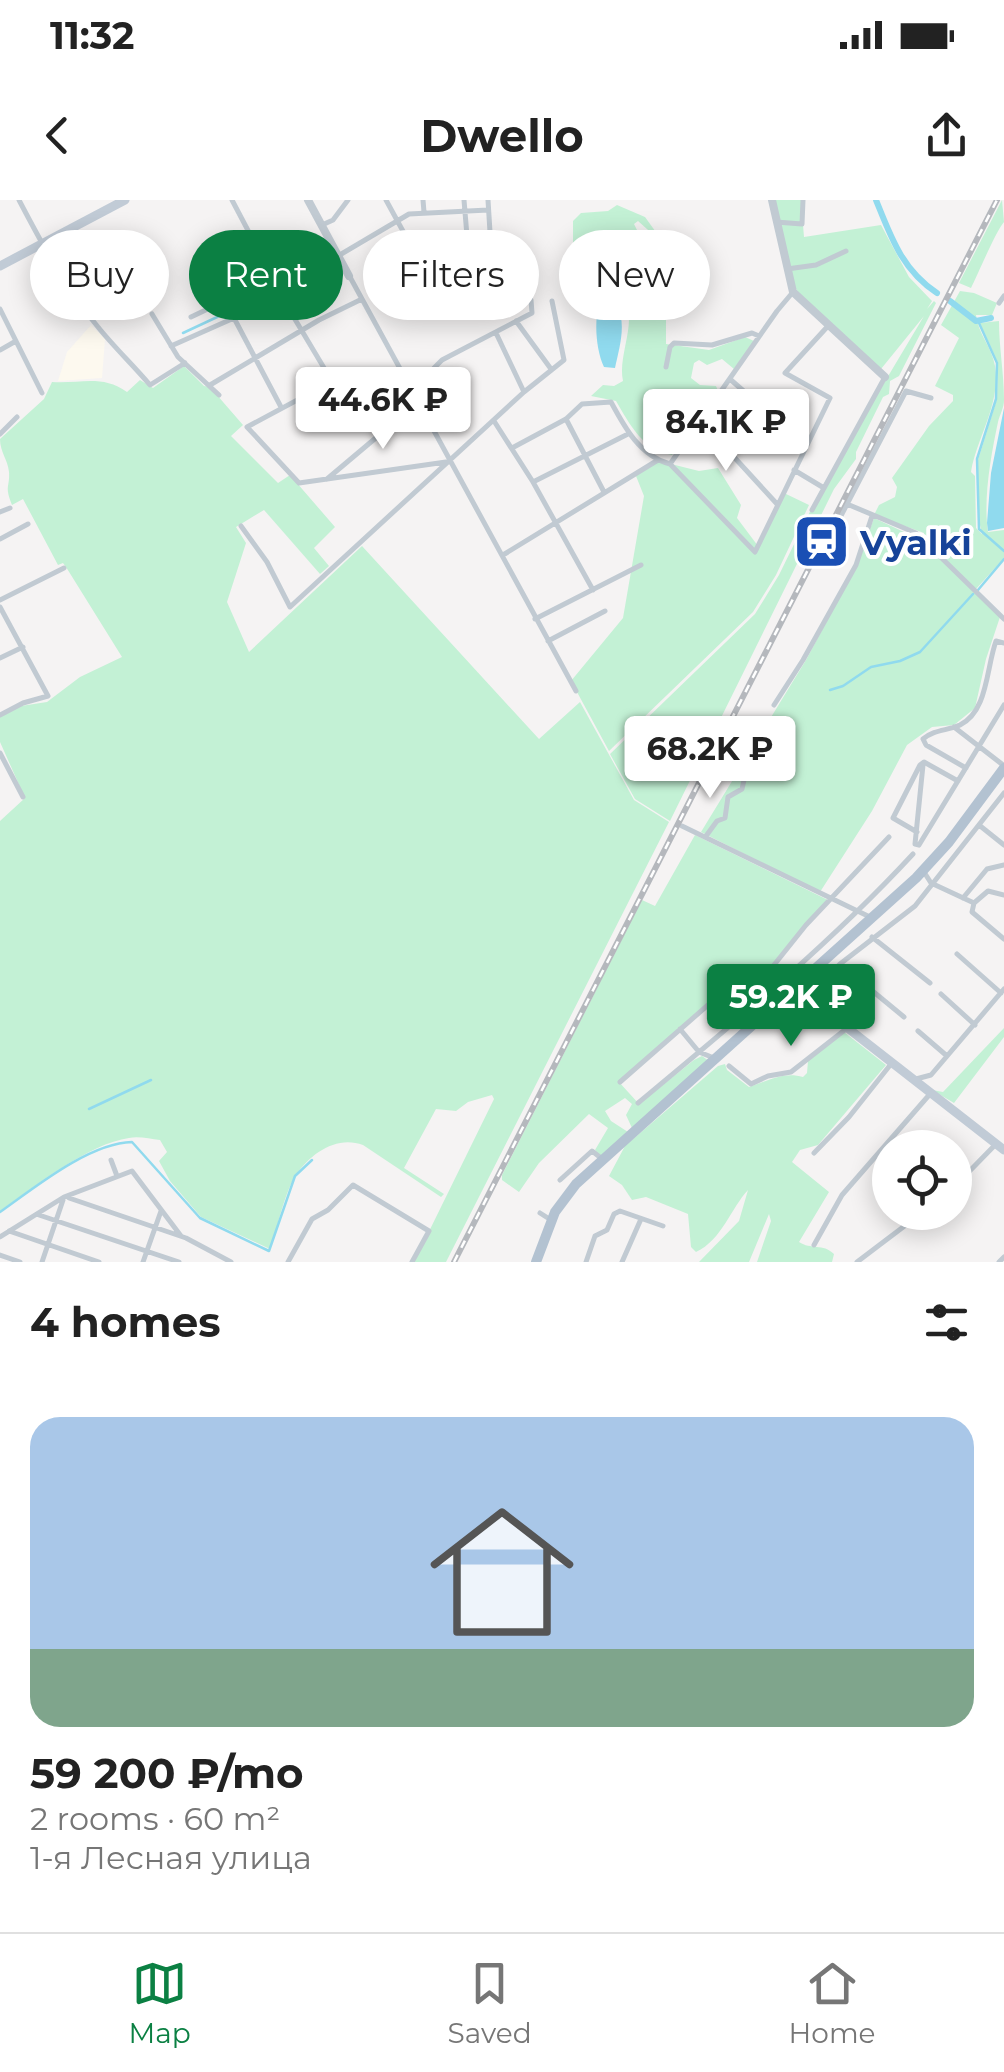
<!DOCTYPE html>
<html lang="en">
<head>
<meta charset="utf-8">
<style>
  body { margin:0; font-family:Montserrat,sans-serif; background:#f6f6f6; color:#222; height:100vh; display:flex; flex-direction:column; font-size:38px; white-space:nowrap }
  * { box-sizing:border-box; margin:0 }
  p { font-size:32px; color:#767676 }
  .icon { flex:none; width:55px; height:55px; fill:none; stroke:currentColor; stroke-width:2; stroke-linecap:round; stroke-linejoin:round }
  .map { position:relative; height:1062px; overflow:hidden }
  .panel { display:flex; flex-direction:column; background:#fff; flex:1 }
  .panel>* { flex:none }
  .hud { position:absolute; left:30px; top:30px; width:945px; height:90px; display:flex; gap:20px }
  .tools { position:absolute; left:872px; top:930px; display:grid; gap:20px }
  .tools a { display:grid; place-items:center; width:100px; height:100px; border-radius:50%; background:#fff; box-shadow:0 5px 25px #0003; font-size:50px }
  .price { position:absolute; translate:-50% -85px; padding:0 22px; border-radius:10px; background:#fff; color:#222; font-size:32px; line-height:65px; filter:drop-shadow(0 2px 5px #0008) }
  .price::after { content:''; position:absolute; left:50%; top:60px; width:30px; height:22px; margin-left:-15px; background:inherit; clip-path:polygon(0 0,100% 0,50% 100%) }
  .price.active { background:#0b8043; color:#fff }
  ul { padding:0; list-style:none }
  li { display:grid; align-content:center; gap:20px; height:530px; padding:0 30px }
  li+li { border-top:2px solid #e0e0e0 }
  li span { display:grid; place-items:center; height:310px; border-radius:30px; color:#555 }
  li>.icon { margin-inline-start:auto }
  span .icon { width:180px; height:180px; fill:#fffc; stroke-width:1 }
  li b { font-size:42px }
  h2 { display:flex; justify-content:space-between; align-items:center; height:120px; padding:0 30px; font-size:42px }
  .pill { padding:0 35px; border-radius:45px; background:#fff; box-shadow:0 5px 25px #0003; font-size:35px; line-height:90px }
  .pill.active { background:#0b8043; color:#fff }
  .status { display:flex; justify-content:space-between; align-items:center; height:70px; padding:0 50px; background:#fff; direction:ltr }
  .status svg { height:28px; fill:currentColor }
  header { display:flex; justify-content:space-between; align-items:center; height:130px; padding:0 30px; background:#fff; font-size:45px; font-weight:700 }
  .dock { display:flex; justify-content:space-around; align-items:center; height:140px; border-top:2px solid #e0e0e0; background:#fff; font-size:28px; color:#767676 }
  .dock a { display:grid; justify-items:center; gap:5px }
  .dock .active { color:#0b8043 }
  .map>svg:first-child { display:block }
  .commercial { fill:#fdf9ef }
  .green { fill:#c3f1d5 }
  .water { fill:#90daee }
  .lines { fill:none; stroke-linecap:round; stroke-linejoin:round }
  .stream { stroke:#90daee; stroke-width:2.5 }
  .river { stroke:#90daee; stroke-width:6 }
  .minor { stroke:#c1cad2; stroke-width:5 }
  .tertiary { stroke:#c1cad2; stroke-width:8 }
  .secondary { stroke:#c1cbd6; stroke-width:9 }
  .primary { stroke:#b3c2d1; stroke-width:10 }
  .rail-casing { stroke:#b5b8bd; stroke-width:6 }
  .rail { stroke:#fff; stroke-width:2.5; stroke-dasharray:8; stroke-linecap:butt }
  .labels { text-anchor:middle; dominant-baseline:central; stroke-width:8; stroke-linejoin:round; paint-order:stroke }
  .transit-label { font-size:35px; font-weight:bold; fill:#164399; stroke:#fff; text-anchor:start }
</style>
</head>
<body>
<div class="status"><b>11:32</b><svg viewBox="0 0 49 12"><path d="M0 12V9h3v3zM5 12V6h3v6zM10 12V3h3v9zM15 12V0h3v12zM26 1h20v11H26zM47 4h2v5h-2z"/></svg></div>
<header><svg class="icon" aria-label="back" viewBox="0 0 24 24"><path d="M15 5l-7 7 7 7"/></svg>Dwello<svg class="icon" aria-label="share" viewBox="0 0 24 24"><path d="M12 15V3M7 8l5-5 5 5M5 13v7h14v-7"/></svg></header>
<div class="map">
<svg width="1004" height="1062" viewBox="0 0 1004 1062">
  <rect width="100%" height="100%" fill="#f5f3f3"/>
  <!-- commercial -->
  <path class="commercial" d="M91,125L105,139L102,178L58,181L67,152Z"/>
  <!-- green -->
  <path class="green" d="M774,0H801L804,37L881,25L909,77L932,101L927,109L934,101L936,103L899,176L890,181L889,194L883,197L856,252V259L834,289L670,621L635,599L610,554L755,414L779,375L822,287L924,116L881,169L798,92L792,82Z
    M1002,0L1004,22C996,31 978,74 971,88L959,83Z
    M617,5L645,17L658,35L657,38L638,21L634,24L666,88V144L709,150L745,137L754,141L734,169L722,159L707,165L699,160L694,163L691,178L700,185L716,186L718,191L672,255C643,250 630,225 616,201L591,196L603,185L614,186L623,181C617,155 640,118 622,97C618,92 605,94 598,92L606,74L592,73L573,53V21L581,13L608,11Z
    M960,91L974,93L997,103L992,115H976C978,134 992,147 995,166C1001,204 977,237 971,272L975,276L976,328L982,334L978,316V260L997,199L998,163L980,123L999,121C999,148 1004,173 1004,200C1004,208 1000,214 998,222C991,255 983,299 988,332L1004,330V358L976,389L924,339V333L874,315L879,305L895,297L897,287L892,278L929,226L953,201V195L935,186L959,138L941,125Z
    M184,166L204,186L210,187L243,225L231,236L278,283L290,275L335,327L314,348L329,366L320,374L264,310L236,327L246,343L227,402L249,452L362,346L539,539L580,502L634,600L669,622L446,1062H414L494,899L492,895L468,902L456,911L436,909L404,968L444,994L441,997L363,945C337,935 311,953 296,975C285,991 277,1029 270,1049L201,1017L170,981L159,961L167,952L160,940C150,939 139,936 129,938C90,943 32,988 0,1011V621L25,598L0,542V517L21,506L47,502L80,477L122,457L66,367L63,363L58,365L23,299L12,305C4,285 10,288 9,272C8,260 0,252 0,239L44,199L52,182C80,184 102,174 127,192L140,180L153,188Z
    M655,260L699,271L718,268L741,305L737,318L758,346L784,293L809,305L776,375L753,412L609,551L571,481L623,418L644,296L636,276Z
    M874,318L921,340L1000,417L986,459L975,508L954,525L932,527L907,545L872,611L820,692L701,632L806,460L857,365Z
    M695,635L828,700L771,769L749,783L723,791L619,882L639,904L694,860L702,856L709,861L632,928L626,915L632,904L625,898L605,911L611,921L628,932L601,957L595,950L608,928L589,914L539,963L519,992L502,980V975L642,700L655,706Z
    M1004,828V837L954,903L932,890L943,892Z
    M844,832L886,865L818,945L800,950L792,962L829,992L799,1042C811,1050 823,1043 834,1054L832,1062H757L771,1021L769,1014L749,1062H699L739,1021L748,990C731,1008 722,1040 696,1052L691,1047L688,1014L646,997L632,1000L622,985L609,976L625,946L718,866L725,864L727,870L749,887C767,881 784,871 803,877L807,873L808,861Z"/>
  <!-- water -->
  <path class="water" d="M599,104L617,106C627,124 619,149 615,168L604,167C596,150 594,122 599,104Z
    M1004,208V328L988,331L987,323L991,273Z"/>
  <g class="lines">
    <!-- stream -->
    <path class="stream" d="M979,123L997,163L996,199L977,259L979,329L1004,351
      M183,133L245,104
      M978,390L1004,359
      M830,490L843,486L871,467L900,461L920,452L973,394
      M89,909L151,880
      M0,1012C34,988 89,943 132,942L200,1018L269,1051L295,976L312,960"/>
    <!-- river -->
    <path class="river" d="M876,0C891,37 902,70 937,93
      M950,101L976,121L991,118"/>
    <!-- minor -->
    <path class="minor" d="M19,0C42,44 66,89 98,127C114,147 133,165 150,185L185,163
      M232,0L293,116L330,178L329,183L247,227L299,283
      M386,0L416,55L437,48L468,44
      M423,0L424,12
      M464,0L470,72
      M776,22L802,24L803,0
      M322,25L333,20L348,0
      M338,56L409,14L488,10
      M787,69L816,65L846,51
      M466,74L492,64L488,0
      M350,77L576,491
      M999,103L1004,96
      M0,109L42,193
      M152,114L178,157L219,195
      M191,117L273,78
      M516,121L551,169
      M496,133L524,192
      M171,146L234,118L281,207
      M0,150L16,141
      M666,167L670,147L674,143L712,145L752,133L759,136
      M731,180L747,194L782,237L804,248
      M210,185L319,120L362,99
      M566,219L604,292
      M494,221L533,282L593,390
      M701,221L777,304
      M0,234L17,217
      M512,248L566,219L582,204L611,202C625,228 640,256 670,264L755,352L830,198L785,173L828,126
      M670,264L777,111L793,92
      M794,270L824,288
      M327,279L422,199L434,168L442,160L532,113L531,100
      M533,282L628,234
      M299,283L446,262
      M847,304L916,333L1004,419
      M812,310L885,177
      M0,312L10,308
      M241,326L267,362L290,407L524,192L564,160L552,101
      M832,333L906,191L931,198
      M0,339L28,324
      M503,355L658,260
      M0,400L64,368
      M0,407L48,496L23,503L0,515
      M535,419L641,365
      M548,441L605,411
      M0,458L23,447
      M774,505L803,460L856,365L872,316
      M954,527L1003,565
      M0,553L23,597
      M966,568L926,545L923,539C935,529 947,531 960,525C988,511 986,469 996,441L1004,443
      M979,625L1004,645
      M682,626L872,718
      M917,632L893,618L920,565L924,562L958,581
      M706,636L717,621L725,618L728,597L742,589L744,580L741,570
      M919,645L1004,505
      M919,645L915,644L923,565
      M924,672L931,683L974,703L988,691L1004,695
      M963,698L987,669L1004,665
      M974,703L972,712L1004,739
      M872,737L930,783
      M957,754L1001,793
      M841,765L904,817
      M941,794L975,825
      M809,796L840,764L915,706L1004,593
      M680,829L699,852L714,858
      M918,831L947,856
      M729,866L751,884L768,876L791,872L846,829
      M916,879L931,875L1004,789
      M620,882L724,791L750,784L766,775L806,725L889,637
      M638,903C733,824 829,745 913,654
      M814,953L849,917L891,864
      M111,960L117,976
      M560,980L592,951L601,958
      M955,986L995,945
      M69,998L186,1038L231,1062
      M540,1013L551,1020
      M39,1015L179,1062
      M9,1031L99,1062
      M0,1037L64,997L132,971L181,1036
      M814,1045L842,995L930,894
      M0,1055L20,1062
      M42,1062L63,1000
      M143,1062L161,1011
      M288,1062L312,1019L328,1010L353,985L429,1031L412,1062
      M586,1062L595,1036L607,1030L614,1014L620,1011L663,1026
      M622,1062L641,1019
      M857,1062L923,1012
      M999,1062L1004,1057"/>
    <!-- tertiary -->
    <path class="tertiary" d="M308,0L349,76
      M772,0L793,92L885,177"/>
    <!-- secondary -->
    <path class="secondary" d="M0,66L125,0
      M795,787L1004,950"/>
    <!-- primary -->
    <path class="primary" d="M536,1062L555,1012L576,984L916,678L949,642L1004,568"/>
    <defs>
      <path id="rail" d="M454,1062L997,0"/>
    </defs>
    <!-- rail casing -->
    <use href="#rail" class="rail-casing"/>
    <!-- rail -->
    <use href="#rail" class="rail"/>
  </g>
  <!-- icons -->
  <defs>
    <symbol id="station-square" viewBox="-11 -11 22 22"><rect x="-9" y="-9" width="18" height="18" rx="4" fill="#1a4fb4" stroke="#fff"/><path d="M-3-6H3Q5-6 5-4V2Q5 4 3 4L4.5 6H3L1.5 4h-3L-3 6H-4.5L-3 4Q-5 4-5 2V-4Q-5-6-3-6ZM-3.5-4v3h7v-3ZM-3.5 1v1.5H-2V1ZM2 1v1.5H3.5V1Z" fill="#fff"/></symbol>
  </defs>
  <g fill-rule="evenodd">
    <use href="#station-square" x="790" y="310" width="63" height="63"/>
  </g>
  <g class="labels">
    <!-- transit labels -->
    <g class="transit-label">
      <text x="860" y="342">Vyalki</text>
    </g>
  </g>
</svg>
<div class="tools">
<a><svg class="icon" aria-label="locate" viewBox="0 0 24 24"><circle cx="12" cy="12" r="6"/><path d="M12 2v4M12 18v4M2 12h4M18 12h4"/></svg></a>
</div>
<b class="price" style="left:383px;top:252px">44.6K ₽</b>
<b class="price" style="left:726px;top:274px">84.1K ₽</b>
<b class="price" style="left:710px;top:601px">68.2K ₽</b>
<b class="price active" style="left:791px;top:849px">59.2K ₽</b>
<div class="hud">
<a class="pill">Buy</a>
<a class="pill active">Rent</a>
<a class="pill">Filters</a>
<a class="pill">New</a>
</div>
</div>
<section class="panel">
<h2>4 homes<svg class="icon" aria-label="filters" viewBox="0 0 24 24"><path d="M4 7h16M4 17h16"/><circle cx="9" cy="7" r="2"/><circle cx="15" cy="17" r="2"/></svg></h2>
<ul>
<li><span style="background:linear-gradient(#a9c7e8 75%,#7fa58c 0)"><svg class="icon" aria-label="home" viewBox="0 0 24 24"><path d="M3 11l9-7 9 7M6 9v11h12V9"/></svg></span><div><b>59 200 ₽/mo</b><p>2 rooms · 60 m²</p><p>1-я Лесная улица</p></div></li>
</ul>
</section>
<nav class="dock">
<a class="active"><svg class="icon" aria-label="map" viewBox="0 0 24 24"><path d="M3 6l6-2 6 2 6-2v14l-6 2-6-2-6 2zM9 4v14M15 6v14"/></svg>Map</a>
<a><svg class="icon" aria-label="saved" viewBox="0 0 24 24"><path d="M7 4h10v16l-5-4-5 4z"/></svg>Saved</a>
<a><svg class="icon" aria-label="home" viewBox="0 0 24 24"><path d="M3 11l9-7 9 7M6 9v11h12V9"/></svg>Home</a>
</nav>
</body>
</html>
